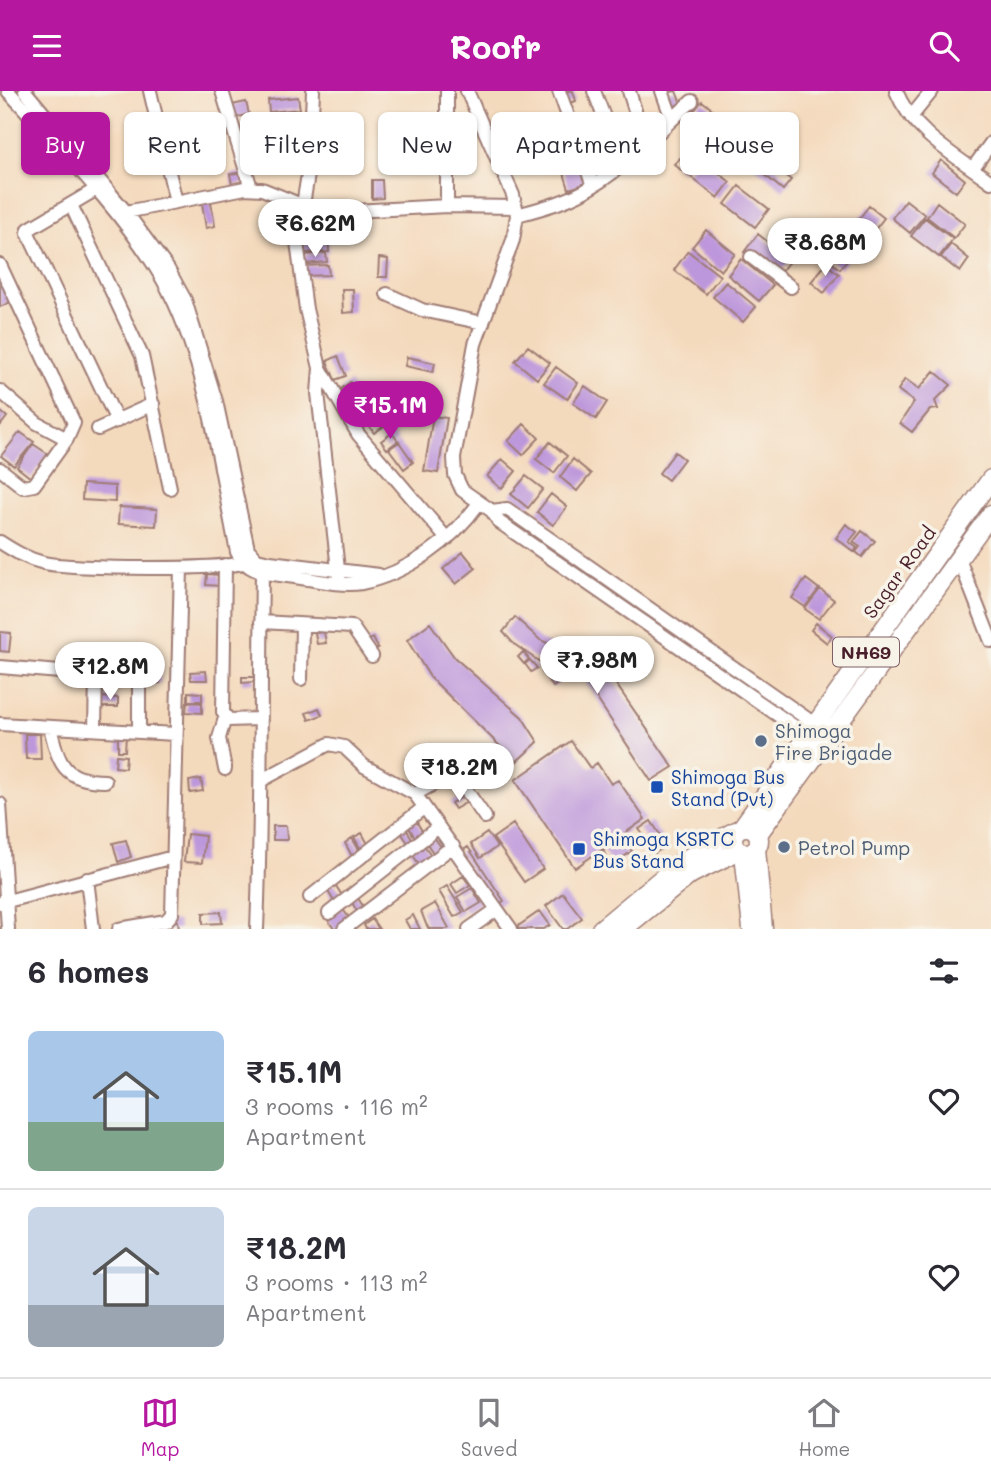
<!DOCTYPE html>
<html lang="en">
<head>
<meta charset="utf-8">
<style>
  body { margin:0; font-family:Mali,sans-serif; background:#f7f7f7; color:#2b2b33; height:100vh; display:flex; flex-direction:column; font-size:26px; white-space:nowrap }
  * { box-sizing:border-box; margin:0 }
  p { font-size:23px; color:#7c7c81 }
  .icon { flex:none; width:38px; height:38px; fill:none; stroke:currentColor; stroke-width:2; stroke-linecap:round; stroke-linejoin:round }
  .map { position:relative; height:838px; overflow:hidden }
  .side { display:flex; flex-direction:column; background:#fff; flex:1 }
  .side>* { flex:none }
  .banner { position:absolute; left:21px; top:21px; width:950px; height:63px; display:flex; gap:14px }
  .price { position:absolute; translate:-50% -60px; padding:0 16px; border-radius:24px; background:#fff; color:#222; font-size:23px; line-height:46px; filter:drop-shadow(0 2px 4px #0008) }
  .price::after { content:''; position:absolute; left:50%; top:42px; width:21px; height:16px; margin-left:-10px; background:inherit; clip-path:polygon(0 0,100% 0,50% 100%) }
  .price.active { background:#b5179e; color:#fff }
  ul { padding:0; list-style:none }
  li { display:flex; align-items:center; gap:21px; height:175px; padding:0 28px }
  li+li { border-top:2px solid #e1e1e2 }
  li span { display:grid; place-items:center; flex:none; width:196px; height:140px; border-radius:10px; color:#555 }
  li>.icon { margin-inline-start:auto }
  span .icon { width:84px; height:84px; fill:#fffc; stroke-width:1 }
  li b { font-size:30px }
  h2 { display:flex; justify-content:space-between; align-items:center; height:84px; padding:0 28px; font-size:30px }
  .chip { padding:0 24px; border-radius:10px; background:#fff; box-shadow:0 2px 5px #0004; font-size:24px; line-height:63px }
  .chip.active { background:#b5179e; color:#fff }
  header { display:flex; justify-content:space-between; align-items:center; height:91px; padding:0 28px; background:#b5179e; color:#fff; font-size:32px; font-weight:700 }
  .menu { display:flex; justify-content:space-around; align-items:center; height:98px; border-top:2px solid #e1e1e2; background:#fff; font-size:19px; color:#7c7c81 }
  .menu a { display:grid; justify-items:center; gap:4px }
  .menu .active { color:#b5179e }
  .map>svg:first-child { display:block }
  .building { fill:#bd97db }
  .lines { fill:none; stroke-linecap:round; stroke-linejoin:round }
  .minor-casing { stroke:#9f7c74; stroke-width:16 }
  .major-casing { stroke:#9f7c74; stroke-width:19 }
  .highway-casing { stroke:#9f7c74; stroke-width:21 }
  .minor { stroke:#fff; stroke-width:12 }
  .major { stroke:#fff; stroke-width:16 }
  .highway { stroke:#fff; stroke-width:18 }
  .service-dot { fill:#5c6f8a; stroke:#f7f3e8; stroke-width:2.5 }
  .transit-dot { fill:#1a4fb4; stroke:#f7f3e8; stroke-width:2.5 }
  .labels { text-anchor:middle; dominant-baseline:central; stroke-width:7; stroke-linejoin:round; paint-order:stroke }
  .shield { fill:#f7f3e8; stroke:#7e5f64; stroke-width:2 }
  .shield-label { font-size:18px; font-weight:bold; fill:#4a1f2b }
  .street-label { font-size:19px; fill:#4a1f2b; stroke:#f7f3e8 }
  .service-label { font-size:19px; fill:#4e5e75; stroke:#f7f3e8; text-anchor:start }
  .transit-label { font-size:19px; fill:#164399; stroke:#f7f3e8; text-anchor:start }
</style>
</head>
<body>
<header><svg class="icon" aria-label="menu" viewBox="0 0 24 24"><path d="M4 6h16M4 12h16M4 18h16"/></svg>Roofr<svg class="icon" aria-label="search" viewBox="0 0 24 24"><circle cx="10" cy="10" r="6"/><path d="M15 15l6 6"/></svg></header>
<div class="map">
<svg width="991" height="838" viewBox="0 0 991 838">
  <rect width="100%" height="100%" fill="#f7f3e8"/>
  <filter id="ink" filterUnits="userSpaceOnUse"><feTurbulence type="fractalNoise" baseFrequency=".0143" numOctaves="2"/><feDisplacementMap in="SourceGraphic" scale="14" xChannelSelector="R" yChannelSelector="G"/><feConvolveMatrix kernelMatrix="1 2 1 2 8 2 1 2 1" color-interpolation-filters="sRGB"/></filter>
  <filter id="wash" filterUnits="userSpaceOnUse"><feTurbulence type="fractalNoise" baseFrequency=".00686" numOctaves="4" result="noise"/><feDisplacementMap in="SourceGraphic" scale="28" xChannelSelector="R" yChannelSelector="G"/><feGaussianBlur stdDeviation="1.57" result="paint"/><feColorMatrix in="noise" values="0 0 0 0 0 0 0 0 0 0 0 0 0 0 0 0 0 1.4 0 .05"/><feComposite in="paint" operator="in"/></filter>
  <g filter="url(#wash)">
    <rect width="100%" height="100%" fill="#f4dabd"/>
    <g id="blocks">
      <!-- building -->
      <path class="building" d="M562,0H573L576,10L565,13Z
        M676,0L681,13L670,17L665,2Z
        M298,6L300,18L269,21L268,9Z
        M702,10L716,21L704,36L690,25Z
        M246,11L249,23L235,27L232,14Z
        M295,20L297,36L274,39L272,23Z
        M717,28L732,41L723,51L708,39Z
        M229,33L231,40L202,45L201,39Z
        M627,34L635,57L620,62L612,39Z
        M599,40L604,51L581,59L577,48Z
        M736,44L751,56L742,67L727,56Z
        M399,52L402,76L391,77L389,54Z
        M691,57L698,64L682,80L674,73Z
        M575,58L585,93L569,98L558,63Z
        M755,59L791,89L783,99L747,69Z
        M440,61L441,72L404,75V64Z
        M556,62L560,76L546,80L542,67Z
        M700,67L730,91L718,107L687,83Z
        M941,69L965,89L956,101L932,82Z
        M244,81L245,92L232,94L230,83Z
        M372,89H382L383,107L372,108Z
        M739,95L769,118L755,136L725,113Z
        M210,105L215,135L206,137L201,106Z
        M906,109L925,124L910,142L892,127Z
        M937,111L965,133L954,147L927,126Z
        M869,115L884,127L869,146L854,134Z
        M925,127L953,148L939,166L911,145Z
        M328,137L329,161L304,162L303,139Z
        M850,137L864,149L840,178L826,167Z
        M706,139L735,163L721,180L692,156Z
        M758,143L790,169L776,187L744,161Z
        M951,153L969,168L960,181L941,166Z
        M688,160L720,185L706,203L674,179Z
        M326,162L327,171L305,173L304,164Z
        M379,167L388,168L387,186H378Z
        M741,168L773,194L759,210L728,184Z
        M826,173L839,183L824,202L811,191Z
        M328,174L329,184L305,185L304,175Z
        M0,184L13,210L0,216Z
        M726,191L756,216L743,231L713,206Z
        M342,198H353L354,221L343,222Z
        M528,255L550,272L537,288L515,270Z
        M338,265L346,285L335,289L327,270Z
        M407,266L435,272L433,281L405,275Z
        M556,276L578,292L567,308L544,292Z
        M934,280L951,294L935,310L938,318L930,319L912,341L900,332L914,311L898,299L905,288L919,298Z
        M350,291L356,300L347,306L341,298Z
        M585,295L607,311L596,328L573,312Z
        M358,299L369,314L359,322L348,307Z
        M373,314L387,333L374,342L361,324Z
        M0,320L7,326L0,335Z
        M433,325L447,327L438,382L424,380Z
        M524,333L539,347L523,364L508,350Z
        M20,341L34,351L14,375L1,365Z
        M392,342L398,350L387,358L381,350Z
        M399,351L413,371L404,378L389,358Z
        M550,351L567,365L554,382L536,368Z
        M33,353L48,363L31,387L17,376Z
        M675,361L684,368L668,389L659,382Z
        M502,368L516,380L501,398L487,385Z
        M573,368L591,383L577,400L560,386Z
        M526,385L543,398L528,417L511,403Z
        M83,393L115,395V411L82,409Z
        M551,403L567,416L553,434L537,421Z
        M119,416L157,418L156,435L118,433Z
        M846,433L857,441L849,451L857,457L854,461L836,447Z
        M862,440L875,450L862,466L856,461L860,456L853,451Z
        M463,461L476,477L456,493L443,478Z
        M207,483L220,484V495L206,494Z
        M806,488L819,498L805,516L792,507Z
        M820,498L834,509L819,528L805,518Z
        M515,526L540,549L592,570L609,583L673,676L651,690L584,588L540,571L514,553L503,541Z
        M430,532L455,567L522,626L538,651L516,671L430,586L407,549Z
        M816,532L832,545L827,552L811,539Z
        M0,541L11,542L9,561L0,560Z
        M324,541L326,552L317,553L315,542Z
        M373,547L378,557L371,561L366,551Z
        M523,561L529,568L524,573L518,566Z
        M530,569L537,577L531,581L525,573Z
        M548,576L559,592L553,596L542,581Z
        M206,580L207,589H191L190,581Z
        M160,584V592L144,593L143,585Z
        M242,586H254V591L242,592Z
        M188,601L202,602V610H188Z
        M102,606L118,607V616H102Z
        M187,611L202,612V622L186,621Z
        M319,617L322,624L309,629L306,622Z
        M25,643H40L41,668H26Z
        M118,644H126L125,660H118Z
        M571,650L590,677L597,672L611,693L618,689L645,728L575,777L515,689Z
        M116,664L126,665L125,677L115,676Z
        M201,688L203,700L190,702L189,690Z
        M464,705L467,711L455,718L451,712Z
        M415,728L425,745L417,750L407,733Z
        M651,730L667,754L655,762L639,738Z
        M513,733L543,778L524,791L493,747Z
        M273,735H286L287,749H273Z
        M405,736L415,752L410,755L400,740Z
        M362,742L368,753L360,757L354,746Z
        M487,742L497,756L480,767L471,753Z
        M187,743L205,745L202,772L184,771Z
        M433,745L444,760L436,766L425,750Z
        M623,746L632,760L612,774L603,760Z
        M352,747L361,762L353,767L345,752Z
        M126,749L131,766L118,771L113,752Z
        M422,751L433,767L421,776L410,760Z
        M468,756L504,810L494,816L459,762Z
        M463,785L470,794L457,802L451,793Z
        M334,792L345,809L336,814L326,797Z
        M447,795L463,821L454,826L439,800Z
        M472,797L481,812L466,821L457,806Z
        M563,802L582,827L567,838H563L546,815Z
        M356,804L366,820L359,824L350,808Z
        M435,812L449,837L448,838H429L426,833L421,820Z
        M342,817L352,831L341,838H334L327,827Z
        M540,820L550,834L544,838H514Z
        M221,821L222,832L203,833V822Z
        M413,824L420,838H410L405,829Z
        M372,828L379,838H366L364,834Z
        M178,830L179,838H166V831Z"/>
    </g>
  </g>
  <g filter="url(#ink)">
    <use href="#blocks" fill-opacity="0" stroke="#9f7c74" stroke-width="2"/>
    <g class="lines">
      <defs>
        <path id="minor" d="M8,0C58,55 127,125 163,189C207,267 219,374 237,461C247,482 266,482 287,485C309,487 339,496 362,492C408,482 452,450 479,412
          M25,0L126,121L168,178L185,209L216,310L248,458L257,468L270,471L379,484
          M150,0L176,111
          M222,0L251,97
          M313,0L310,71L297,151L306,218L320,277L358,343L447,448
          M447,0V115
          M467,0L513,104L517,124L513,149L475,253L454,367L455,384L462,399L492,420L499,431L808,645
          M559,0L593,95
          M594,0L622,73
          M629,0L645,52
          M662,0L672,28
          M896,0C913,42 956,65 991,91
          M911,26L932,0
          M973,77L991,52
          M95,99L29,138L28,142L117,330
          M71,114L142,265L170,397
          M126,121L245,97L262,98L304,115L335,121L447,115L516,116
          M517,124C543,117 570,110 593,95C630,72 660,39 692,10
          M751,166L791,196
          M0,174L74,332L67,348L34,394L23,396L0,378
          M387,203L422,219L483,232
          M320,277L318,302L339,487
          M0,300L37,332L67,348
          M98,338L153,313
          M492,420L507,418L816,634
          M0,451C14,460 27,468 44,472C71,478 226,480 250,470
          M959,468L991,550
          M225,474L223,621L228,629L259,628
          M261,531L352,536L372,565
          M139,574V641
          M0,576L96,584L95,638
          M301,588L302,534
          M0,633L175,643
          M50,636C59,673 63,690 105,690
          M225,678L219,647L225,627
          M262,689L329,653L344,656L364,675L415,703L511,838
          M415,703L454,682L485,726
          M0,713L8,838
          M87,788L93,838
          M310,806L422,718
          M0,812L173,766
          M329,822L437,737
          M119,838L166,830L172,823L181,477
          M257,838C262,719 260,601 262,482
          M344,838L453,755
          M469,838L496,819"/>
        <path id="major" d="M757,757L764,838
          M743,762L751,838"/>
        <path id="highway" d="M743,735L991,388
          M733 749a13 13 0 1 1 26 0a13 13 0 1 1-26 0Z
          M758,743L991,423
          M601,838L683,770L735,740
          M623,838L691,783L738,760"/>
      </defs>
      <!-- minor casing -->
      <use href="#minor" class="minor-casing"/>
      <!-- major casing -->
      <use href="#major" class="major-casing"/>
      <!-- highway casing -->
      <use href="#highway" class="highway-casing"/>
      <!-- minor -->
      <use href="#minor" class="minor"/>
      <!-- major -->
      <use href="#major" class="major"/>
      <!-- highway -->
      <use href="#highway" class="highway"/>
    </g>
  </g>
  <!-- markers -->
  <g class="service-dot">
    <circle cx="761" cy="650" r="7"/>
    <circle cx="784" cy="756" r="7"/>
  </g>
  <g class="transit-dot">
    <rect x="650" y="689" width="14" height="14" rx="3.5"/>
    <rect x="572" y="751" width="14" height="14" rx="3.5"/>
  </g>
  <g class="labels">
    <!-- shield labels -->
    <rect class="shield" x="833" y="546.5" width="66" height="29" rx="5"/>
    <g class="shield-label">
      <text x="866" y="561">NH69</text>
    </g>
    <!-- street labels -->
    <g class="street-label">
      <text transform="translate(899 481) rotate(-54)">Sagar Road</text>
    </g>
    <!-- service labels -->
    <g class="service-label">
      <text x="775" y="639">Shimoga<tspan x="775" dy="22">Fire Brigade</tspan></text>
      <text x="798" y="756">Petrol Pump</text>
    </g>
    <!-- transit labels -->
    <g class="transit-label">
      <text x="671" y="685">Shimoga Bus<tspan x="671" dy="22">Stand (Pvt)</tspan></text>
      <text x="593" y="747">Shimoga KSRTC<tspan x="593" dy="22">Bus Stand</tspan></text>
    </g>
  </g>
</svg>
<b class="price" style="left:315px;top:168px">₹6.62M</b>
<b class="price" style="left:825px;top:187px">₹8.68M</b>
<b class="price active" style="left:390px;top:350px">₹15.1M</b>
<b class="price" style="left:597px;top:605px">₹7.98M</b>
<b class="price" style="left:110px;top:611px">₹12.8M</b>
<b class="price" style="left:459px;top:712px">₹18.2M</b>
<div class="banner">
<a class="chip active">Buy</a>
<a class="chip">Rent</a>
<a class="chip">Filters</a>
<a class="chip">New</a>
<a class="chip">Apartment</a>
<a class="chip">House</a>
</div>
</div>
<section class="side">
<h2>6 homes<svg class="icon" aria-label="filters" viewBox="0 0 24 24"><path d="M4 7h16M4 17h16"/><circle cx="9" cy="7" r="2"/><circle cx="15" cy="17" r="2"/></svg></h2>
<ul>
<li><span style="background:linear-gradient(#a9c7e8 65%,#7fa58c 0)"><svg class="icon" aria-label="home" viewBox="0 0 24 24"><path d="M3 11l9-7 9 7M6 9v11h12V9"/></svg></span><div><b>₹15.1M</b><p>3 rooms · 116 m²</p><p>Apartment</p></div><svg class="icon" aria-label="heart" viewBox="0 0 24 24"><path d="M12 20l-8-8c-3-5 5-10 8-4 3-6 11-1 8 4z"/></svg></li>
<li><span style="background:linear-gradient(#c9d6e8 70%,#9aa5b1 0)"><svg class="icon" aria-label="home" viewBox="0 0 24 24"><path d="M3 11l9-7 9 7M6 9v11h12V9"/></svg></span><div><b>₹18.2M</b><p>3 rooms · 113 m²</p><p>Apartment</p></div><svg class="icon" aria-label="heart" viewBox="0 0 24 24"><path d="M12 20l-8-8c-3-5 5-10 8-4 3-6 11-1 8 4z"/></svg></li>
</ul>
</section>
<nav class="menu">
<a class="active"><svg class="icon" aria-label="map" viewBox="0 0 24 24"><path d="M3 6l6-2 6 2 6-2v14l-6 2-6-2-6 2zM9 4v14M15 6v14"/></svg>Map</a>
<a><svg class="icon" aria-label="saved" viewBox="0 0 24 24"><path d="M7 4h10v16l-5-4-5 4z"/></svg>Saved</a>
<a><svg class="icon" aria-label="home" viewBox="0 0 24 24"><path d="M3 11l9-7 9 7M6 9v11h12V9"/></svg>Home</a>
</nav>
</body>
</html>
